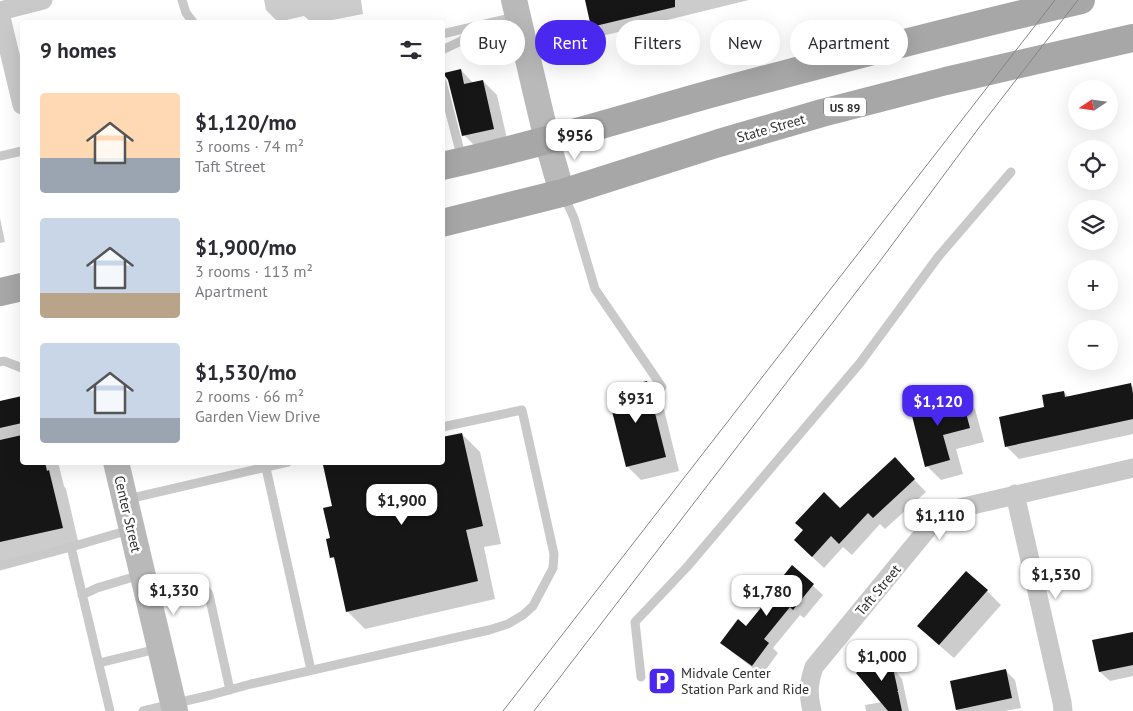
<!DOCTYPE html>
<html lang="en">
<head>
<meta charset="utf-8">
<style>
  body { margin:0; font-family:"PT Sans",sans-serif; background:#f2f2f3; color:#2b2b33; height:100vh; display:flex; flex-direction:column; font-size:19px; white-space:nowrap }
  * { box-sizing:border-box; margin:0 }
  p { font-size:16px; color:#7c7c81 }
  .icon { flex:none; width:28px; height:28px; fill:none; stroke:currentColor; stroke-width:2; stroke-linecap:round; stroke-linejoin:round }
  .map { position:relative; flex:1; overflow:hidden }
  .drawer { position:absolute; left:20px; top:20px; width:425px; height:445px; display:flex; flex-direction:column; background:#fff; border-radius:5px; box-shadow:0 5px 20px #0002 }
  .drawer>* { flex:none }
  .banner { position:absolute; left:460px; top:20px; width:475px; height:45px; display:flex; gap:10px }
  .needle { width:32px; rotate:257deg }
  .buttons { position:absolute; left:1068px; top:80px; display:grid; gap:10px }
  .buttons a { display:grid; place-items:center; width:50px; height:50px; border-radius:50%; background:#fff; box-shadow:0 5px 20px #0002; font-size:25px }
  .price { position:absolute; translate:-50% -42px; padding:0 11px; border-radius:10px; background:#fff; color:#222; font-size:16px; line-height:32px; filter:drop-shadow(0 1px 2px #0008) }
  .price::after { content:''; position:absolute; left:50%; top:30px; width:15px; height:11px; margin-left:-8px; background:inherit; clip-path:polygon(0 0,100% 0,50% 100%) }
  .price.active { background:#4b28f0; color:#fff }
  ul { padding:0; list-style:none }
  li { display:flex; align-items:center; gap:15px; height:125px; padding:0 20px }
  li span { display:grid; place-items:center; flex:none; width:140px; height:100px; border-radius:5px; color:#555 }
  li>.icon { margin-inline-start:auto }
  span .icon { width:60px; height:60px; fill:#fffc; stroke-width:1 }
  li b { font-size:21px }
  h2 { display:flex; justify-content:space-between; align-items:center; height:60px; padding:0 20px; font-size:21px }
  .tag { padding:0 18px; border-radius:22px; background:#fff; box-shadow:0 5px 20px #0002; font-size:18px; line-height:45px }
  .tag.active { background:#4b28f0; color:#fff }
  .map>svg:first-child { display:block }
  .shadow { fill:#0003 }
  .building { fill:#161616 }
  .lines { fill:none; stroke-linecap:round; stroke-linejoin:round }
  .service { stroke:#c9c9c9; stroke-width:9 }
  .minor { stroke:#c9c9c9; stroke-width:19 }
  .secondary { stroke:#b9b9b9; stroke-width:26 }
  .primary { stroke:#a7a7a7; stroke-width:28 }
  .tram { stroke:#848484; stroke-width:1 }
  .labels { text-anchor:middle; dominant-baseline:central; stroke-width:5; stroke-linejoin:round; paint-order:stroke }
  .shield { fill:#fff; stroke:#6d6d6d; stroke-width:1 }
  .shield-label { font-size:12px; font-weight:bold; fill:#2f2f2f }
  .street-label { font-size:14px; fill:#2f2f2f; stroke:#fff }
  .poi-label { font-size:14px; fill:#2f2f2f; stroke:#fff; text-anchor:start }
</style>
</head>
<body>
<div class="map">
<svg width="1133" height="711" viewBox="0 0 1133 711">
  <rect width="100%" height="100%" fill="#fff"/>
  <!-- shadow -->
  <path class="shadow" d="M264,0H361L363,14L322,22H311L304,16L278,22L266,10Z
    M586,0H749L602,36L592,26Z
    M461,70L473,83L483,81L497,95L508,143L478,149L464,135Z
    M0,218L5,242L0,243Z
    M647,383L661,397L679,471L641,480L627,466Z
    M1130,385L1133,387V434L1019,459L1007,447L1001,418L1046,408L1064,392L1069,398Z
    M961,395L975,409L984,442L956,449L963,474L941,480L927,466Z
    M22,398V462H58L64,486L66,489L79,545L0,564V403Z
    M462,434L480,452L501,544L484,547L495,599L365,629L347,611L336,561L332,557L331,539L334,506L442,462Z
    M906,471L926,492L885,529L880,524L852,555L843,547L824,568L807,552Z
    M792,567L823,595L804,618L800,615L773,648L778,653L762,675L732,652L722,642L747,628L774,593Z
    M987,591L1001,605L954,658L933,640Z
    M1133,633V676L1110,681L1100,672L1094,641Z
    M889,663L902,679L909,711H866L865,705L882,702Z
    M1006,671L1015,680L1021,708L1005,711H958L957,709Z"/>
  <!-- building -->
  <path class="building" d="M585,0H675V7L591,27Z
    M461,69L464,84L483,80L494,129L462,136L448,80L445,76L444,73Z
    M647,381L666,457L626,467L607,391Z
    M1131,383L1133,394V419L1005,447L999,417L1044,407L1042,395L1064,391L1065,397Z
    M961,394L970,428L943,435L950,460L925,467L910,408Z
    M22,396V423L0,428V401Z
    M462,433L483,526L466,530L478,581L346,612L334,557L330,558L326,539L330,538L323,508L332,506L323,465L333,462H442V437Z
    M22,435V462H45L47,471L49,470L63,528L0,542V440Z
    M895,457L915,479L873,518L868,513L839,544L831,536L812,557L794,540L803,530L795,523L824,492L840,508Z
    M792,565L814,584L793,610L790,607L764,639L769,643L752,666L720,643L738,619L746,626L773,593L771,591Z
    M966,571L988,590L939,645L917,626Z
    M1133,632V665L1099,672L1092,640Z
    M880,652L893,668L898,691L897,692H898L902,711H888L856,673Z
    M1006,669L1012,698L956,710L950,681Z"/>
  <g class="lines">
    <!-- service -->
    <path class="service" d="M182,0L186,13L193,22
      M442,34L515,17
      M442,50L461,41L477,28
      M442,82L462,159
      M0,156L22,151
      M564,196L574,218L595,289L662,387
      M0,362L4,361L22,368
      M0,434L22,429
      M266,468L311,670
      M128,499L288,462
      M0,566L71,547
      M150,592L194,583L204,587L209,595L230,690
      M82,595L97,588L140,575
      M99,663L157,649
      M641,677L635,622L687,567L860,363L938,257L1011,172
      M110,711L71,547L129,530
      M143,711L211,695L251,684L489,630L508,624L523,615L533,606L553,568L554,554L522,410L442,427"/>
    <!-- minor -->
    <path class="minor" d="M0,11L43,0
      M0,13L22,105
      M1015,494L1062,702L1063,711
      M812,711C808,693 808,685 814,667L930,526L941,516L955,509L1133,468"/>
    <!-- secondary -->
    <path class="secondary" d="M514,0L547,140L562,193
      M116,462L175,711"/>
    <!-- primary -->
    <path class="primary" d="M442,166C533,146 621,119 710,94C833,61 956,29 1081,0
      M442,223L562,193L719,143L822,113L946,81L1133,38
      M0,292L22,287"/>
    <!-- tram -->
    <path class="tram" d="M503,711L1055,0
      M534,711L880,261L978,129L1078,0"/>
  </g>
  <!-- icons -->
  <defs>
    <symbol id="parking-square" viewBox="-11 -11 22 22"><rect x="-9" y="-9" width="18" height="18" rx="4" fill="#4b28f0" stroke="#fff"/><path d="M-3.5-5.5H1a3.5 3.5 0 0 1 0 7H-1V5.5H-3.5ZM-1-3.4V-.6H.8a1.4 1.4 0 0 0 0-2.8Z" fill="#fff"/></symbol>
  </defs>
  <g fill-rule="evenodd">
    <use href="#parking-square" x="646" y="665" width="32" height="32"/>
  </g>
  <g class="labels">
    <!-- shield labels -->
    <rect class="shield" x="824" y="97.5" width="42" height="19" rx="4"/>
    <g class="shield-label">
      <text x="845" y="107">US 89</text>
    </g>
    <!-- street labels -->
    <g class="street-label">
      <text transform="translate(771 128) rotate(-16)">State Street</text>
      <text transform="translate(128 514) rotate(77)">Center Street</text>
      <text transform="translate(878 590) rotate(-50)">Taft Street</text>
    </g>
    <!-- poi labels -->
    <g class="poi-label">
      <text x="681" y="673">Midvale Center<tspan x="681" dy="16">Station Park and Ride</tspan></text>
    </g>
  </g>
</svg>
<div class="buttons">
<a><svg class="needle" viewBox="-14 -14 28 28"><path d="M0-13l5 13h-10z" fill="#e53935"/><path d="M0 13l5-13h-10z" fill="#7c7c81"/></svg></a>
<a><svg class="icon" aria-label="locate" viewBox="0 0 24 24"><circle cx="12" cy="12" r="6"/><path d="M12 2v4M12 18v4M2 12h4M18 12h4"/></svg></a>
<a><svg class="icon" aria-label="layers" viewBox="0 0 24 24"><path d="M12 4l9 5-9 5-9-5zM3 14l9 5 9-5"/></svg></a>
<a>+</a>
<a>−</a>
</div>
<b class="price" style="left:575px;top:161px">$956</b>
<b class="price" style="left:636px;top:424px">$931</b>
<b class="price active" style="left:938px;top:427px">$1,120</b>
<b class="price" style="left:402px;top:526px">$1,900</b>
<b class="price" style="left:940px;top:541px">$1,110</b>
<b class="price" style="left:1056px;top:600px">$1,530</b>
<b class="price" style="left:174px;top:616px">$1,330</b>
<b class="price" style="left:767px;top:617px">$1,780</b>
<b class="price" style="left:882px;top:682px">$1,000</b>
<div class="banner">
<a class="tag">Buy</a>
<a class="tag active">Rent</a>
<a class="tag">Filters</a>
<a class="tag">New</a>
<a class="tag">Apartment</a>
</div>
<section class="drawer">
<h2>9 homes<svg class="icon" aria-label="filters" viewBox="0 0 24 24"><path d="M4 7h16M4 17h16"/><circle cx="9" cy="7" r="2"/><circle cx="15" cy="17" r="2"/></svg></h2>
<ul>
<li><span style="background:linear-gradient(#ffd9b3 65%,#9aa5b1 0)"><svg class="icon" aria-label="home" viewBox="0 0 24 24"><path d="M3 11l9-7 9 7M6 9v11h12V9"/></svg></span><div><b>$1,120/mo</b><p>3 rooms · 74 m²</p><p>Taft Street</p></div></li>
<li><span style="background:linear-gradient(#c9d6e8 75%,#b9a48a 0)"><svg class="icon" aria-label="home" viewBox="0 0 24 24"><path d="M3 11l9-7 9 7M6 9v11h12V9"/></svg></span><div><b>$1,900/mo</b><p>3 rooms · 113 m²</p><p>Apartment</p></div></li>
<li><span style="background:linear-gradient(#c9d6e8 75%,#9aa5b1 0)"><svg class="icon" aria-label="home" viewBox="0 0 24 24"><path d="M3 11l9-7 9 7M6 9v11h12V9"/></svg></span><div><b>$1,530/mo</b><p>2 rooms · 66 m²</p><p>Garden View Drive</p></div></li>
</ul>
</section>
</div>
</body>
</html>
